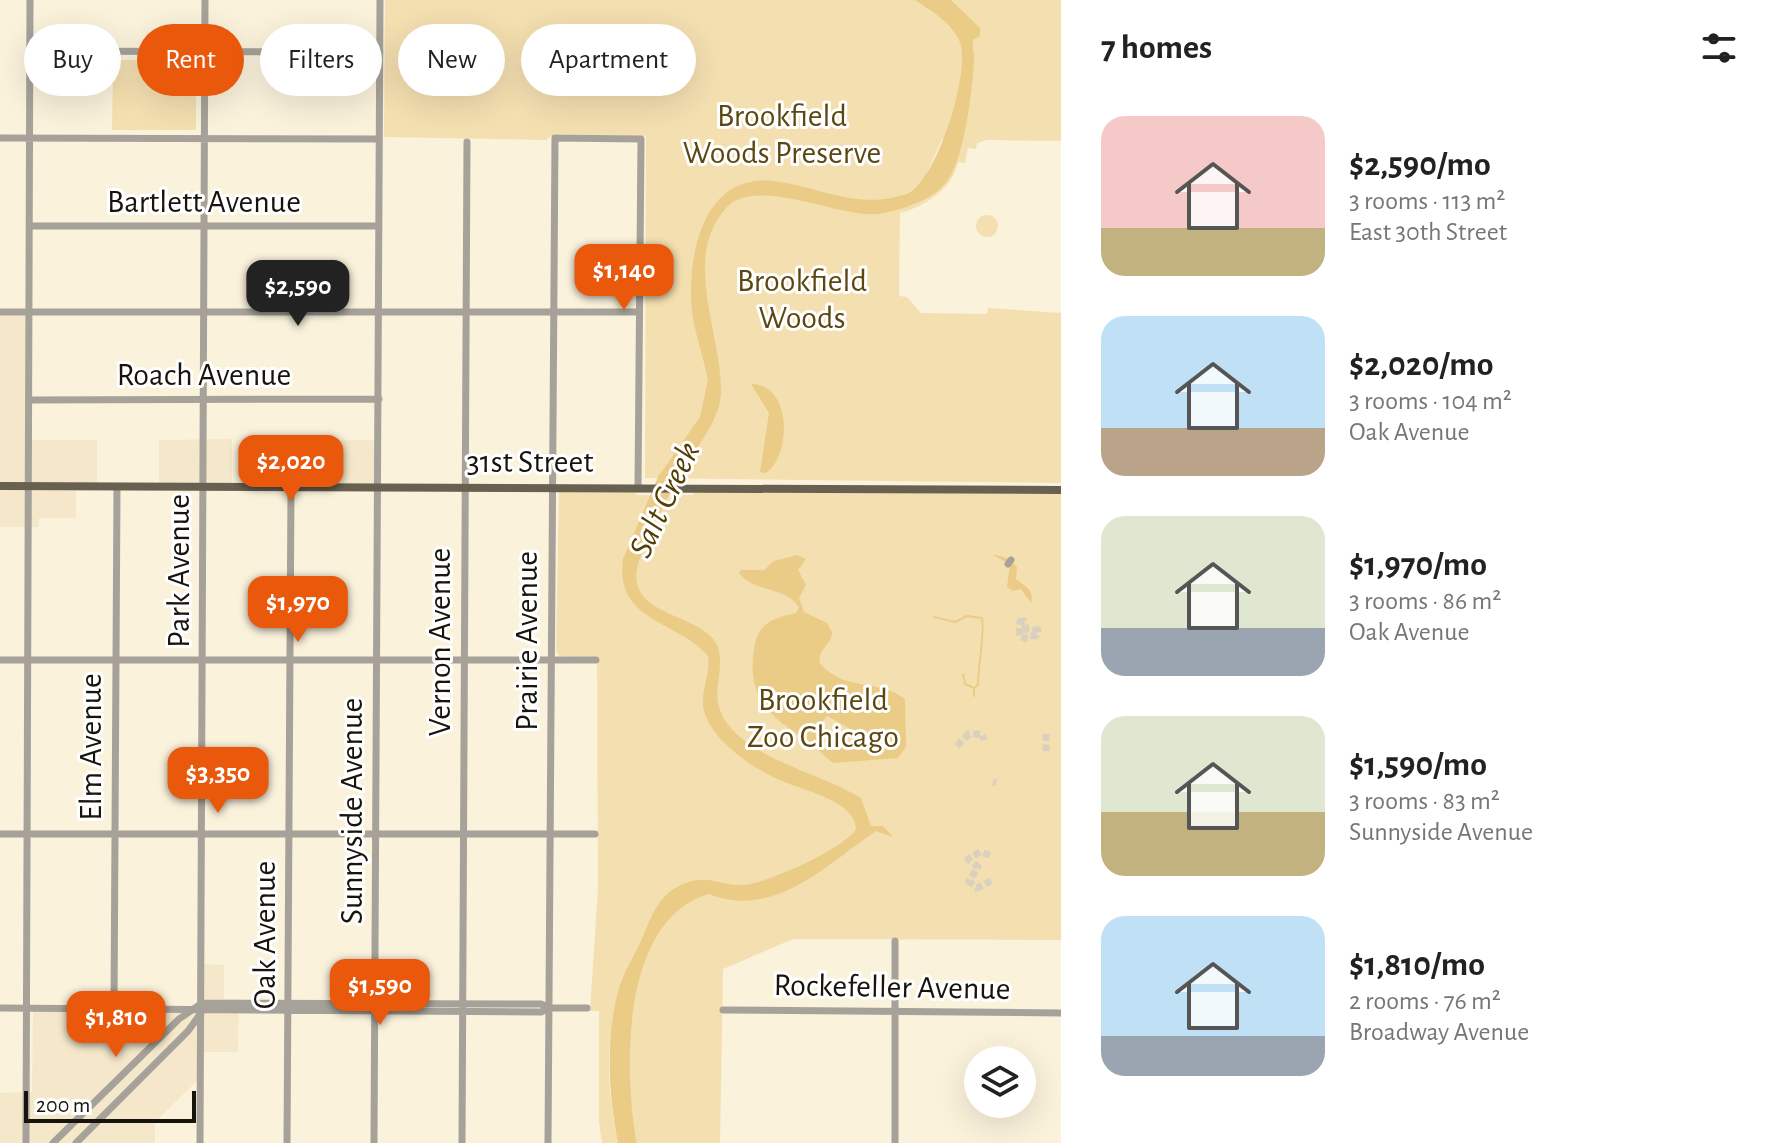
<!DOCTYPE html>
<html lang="en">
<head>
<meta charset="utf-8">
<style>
  body { margin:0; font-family:"Alegreya Sans",sans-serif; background:#f6f6f6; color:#222; height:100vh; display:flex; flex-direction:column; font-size:30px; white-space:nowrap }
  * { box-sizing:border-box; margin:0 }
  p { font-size:26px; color:#767676 }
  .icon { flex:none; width:44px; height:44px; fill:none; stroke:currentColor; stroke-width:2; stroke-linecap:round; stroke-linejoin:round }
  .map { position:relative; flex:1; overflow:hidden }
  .sheet { display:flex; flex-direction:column; background:#fff; width:720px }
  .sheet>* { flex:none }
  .top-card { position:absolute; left:24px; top:24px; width:760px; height:72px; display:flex; gap:16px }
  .tools { position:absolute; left:964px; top:1046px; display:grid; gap:16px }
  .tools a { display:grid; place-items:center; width:72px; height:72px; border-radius:50%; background:#fff; box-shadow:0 8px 32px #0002; font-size:40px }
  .scale { position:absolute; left:24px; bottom:20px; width:172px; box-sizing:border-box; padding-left:8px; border:4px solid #17140d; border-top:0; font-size:22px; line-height:28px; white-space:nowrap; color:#17140d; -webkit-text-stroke:6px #fff; paint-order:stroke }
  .price { position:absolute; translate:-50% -68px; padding:0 18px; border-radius:16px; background:#ea580c; color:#fff; font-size:26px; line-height:52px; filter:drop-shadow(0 2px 4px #0008) }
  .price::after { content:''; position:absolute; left:50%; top:48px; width:24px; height:18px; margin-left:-12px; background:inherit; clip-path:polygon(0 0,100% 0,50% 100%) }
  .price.on { background:#222; color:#fff }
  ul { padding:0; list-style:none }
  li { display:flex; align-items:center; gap:24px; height:200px; padding:0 40px }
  li span { display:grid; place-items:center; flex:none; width:224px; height:160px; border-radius:24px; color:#555 }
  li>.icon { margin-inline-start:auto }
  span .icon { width:96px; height:96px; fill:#fffc; stroke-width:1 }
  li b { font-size:34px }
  h2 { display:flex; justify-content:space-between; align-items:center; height:96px; padding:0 40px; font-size:34px }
  .pill { padding:0 28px; border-radius:36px; background:#fff; box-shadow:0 8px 32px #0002; font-size:28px; line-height:72px }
  .pill.on { background:#ea580c; color:#fff }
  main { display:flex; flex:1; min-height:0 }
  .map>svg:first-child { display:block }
  .built { fill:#f4e7ca }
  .green { fill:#f4dfb0; fill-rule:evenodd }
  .water { fill:#ebcc86; fill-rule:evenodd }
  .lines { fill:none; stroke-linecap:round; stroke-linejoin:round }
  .stream { stroke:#ebcc86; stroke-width:2 }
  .minor-tunnel { stroke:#d9d1bd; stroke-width:7; stroke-dasharray:7 3.5; stroke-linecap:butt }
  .minor { stroke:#a6a299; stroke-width:7 }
  .major { stroke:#686051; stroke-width:8 }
  .labels { text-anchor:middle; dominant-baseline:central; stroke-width:6; stroke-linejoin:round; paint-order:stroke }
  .park-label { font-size:32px; fill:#5c4711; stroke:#fff }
  .street-label { font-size:32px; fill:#17140d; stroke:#fff }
  .water-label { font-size:34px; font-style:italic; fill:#533e03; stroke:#fff }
</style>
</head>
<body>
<main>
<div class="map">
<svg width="1061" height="1143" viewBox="0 0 1061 1143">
  <rect width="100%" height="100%" fill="#fbf2dc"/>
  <!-- built -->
  <path class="built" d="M0,309H27L28,485H0Z
    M232,439V485H159V440Z
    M31,440H97V485L31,484Z
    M380,440V485H244V441Z
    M0,489H76V518H39L38,527H0Z
    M202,964L224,965V999H239L238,1052H202L201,1077L155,1122V1143H0V1093L32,1092L33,1010L202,1011Z"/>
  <!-- green -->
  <path class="green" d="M385,0H1061V141L987,140L977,143L976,149L968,148L965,163L958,162C952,189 926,206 900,213L899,296L907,297L921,313L987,314L988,308L1061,313V483L645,478L646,136L554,134L546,140L384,137ZM942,139L961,140L901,209V196L922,184Z
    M113,60H196V130H112Z
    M976 226a11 11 0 1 1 22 0a11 11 0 1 1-22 0Z
    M559,491L637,492L636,495H649L664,505L671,495H693L695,492L1061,494V940L793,939L723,969L720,1143H637C629,1098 626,1053 616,1009C604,1051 609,1100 618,1143H602L599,1122V1011H590L598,887L597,657L559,656L556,651Z"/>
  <!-- water -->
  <path class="water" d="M915,0H951L980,28V36L973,40C972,50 975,53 974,62C972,93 965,149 951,175C943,190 929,198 914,204C899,210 884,215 867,214C832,213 754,178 727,207C680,257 723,335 721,394C719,420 700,442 687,464C670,495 650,528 639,561C622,615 691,611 714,640C729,660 711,688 720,710C737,757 822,773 861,798L871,826H883L893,837L876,831C826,865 774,920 709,894C621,919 623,1071 637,1143H618C608,1092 605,1035 620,985C625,970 634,956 641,941C652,915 659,891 689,882C708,875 723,886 742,885C765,885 845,848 856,829C856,801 802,790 782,781C755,770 718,745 706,717C697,695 711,678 708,656C678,620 614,622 623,559L658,477L700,417L708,380C703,354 691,324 691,297C690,246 707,174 772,181C820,186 859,212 908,193C936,182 973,68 959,40C950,21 931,11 915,0Z
    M751,384C792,383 792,455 766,473L760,472L769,413Z
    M992,554L1007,558L1017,567L1016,579C1024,586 1035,589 1031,603L1021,589L1013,591L1007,587L1010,565Z
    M797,555L806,559L798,570L806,585L799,598L804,612L827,623L832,632C833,644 817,649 820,663C843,692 878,678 905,699L906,747L898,758L833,763C825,757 818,749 810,743C772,717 746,701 754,649C758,622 772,619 796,613L799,607C785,585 755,594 739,573L741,570H764L774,561ZM827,716L852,730L855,743L840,747L820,725Z"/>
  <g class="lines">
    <!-- stream -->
    <path class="stream" d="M934,617L955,622L967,616L982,618C985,631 978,666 978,685L974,688V696
      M963,674L965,684L972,687"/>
    <!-- minor-tunnel -->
    <path class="minor-tunnel" d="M1022,629L1038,630L1036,636L1026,635
      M1016,632H1019L1020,622L1024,621L1027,632L1022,644
      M1046,734V751
      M957,746L969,734H982L984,740
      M993,782L996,783
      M990,855L980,852L968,859L978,867L969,881L977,888L993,880"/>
    <!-- minor -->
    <path class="minor" d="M30,51L380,52
      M0,138L379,139
      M30,226H379
      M0,312H639
      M29,400L379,399
      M1008,564L1011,560
      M0,660H596
      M0,834H595
      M0,1008L541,1012L549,1008
      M114,1008L117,487
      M723,1010L1061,1013
      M26,1143L30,0
      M53,1143L179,1019L202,1003L541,1004L549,1008H587
      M76,1143L188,1031L201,1013
      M200,1143L205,0
      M287,1143L291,487
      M374,1143L380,0
      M462,1143L467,142
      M548,1143L555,138L641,139L638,486
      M895,1143V941"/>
    <!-- major -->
    <path class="major" d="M0,486L1061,490"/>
  </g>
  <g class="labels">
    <!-- park labels -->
    <g class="park-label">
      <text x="782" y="116">Brookfield<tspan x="782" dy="37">Woods Preserve</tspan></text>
      <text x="802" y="281">Brookfield<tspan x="802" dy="37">Woods</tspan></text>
      <text x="823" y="700">Brookfield<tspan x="823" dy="37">Zoo Chicago</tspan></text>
    </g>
    <!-- street labels -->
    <g class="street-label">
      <text x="204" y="202">Bartlett Avenue</text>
      <text x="204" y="375">Roach Avenue</text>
      <text x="530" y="462">31st Street</text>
      <text transform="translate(179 571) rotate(-90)">Park Avenue</text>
      <text transform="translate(527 641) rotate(-90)">Prairie Avenue</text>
      <text transform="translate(440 642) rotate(-90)">Vernon Avenue</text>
      <text transform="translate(91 747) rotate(-90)">Elm Avenue</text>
      <text transform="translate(352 811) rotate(-90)">Sunnyside Avenue</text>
      <text transform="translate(265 935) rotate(-90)">Oak Avenue</text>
      <text transform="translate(892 987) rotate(1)">Rockefeller Avenue</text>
    </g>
    <!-- water labels -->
    <g class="water-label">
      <text transform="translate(665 500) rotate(-65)">Salt Creek</text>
    </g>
  </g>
</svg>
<div class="tools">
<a><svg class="icon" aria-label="layers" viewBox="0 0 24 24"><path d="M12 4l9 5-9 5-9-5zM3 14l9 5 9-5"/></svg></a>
</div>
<div class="scale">200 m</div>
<b class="price" style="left:624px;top:312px">$1,140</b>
<b class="price on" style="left:298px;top:328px">$2,590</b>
<b class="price" style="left:291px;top:503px">$2,020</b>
<b class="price" style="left:298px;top:644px">$1,970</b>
<b class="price" style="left:218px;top:815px">$3,350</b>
<b class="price" style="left:380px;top:1027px">$1,590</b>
<b class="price" style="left:116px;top:1059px">$1,810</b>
<div class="top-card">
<a class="pill">Buy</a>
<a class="pill on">Rent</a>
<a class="pill">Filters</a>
<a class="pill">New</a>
<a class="pill">Apartment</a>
</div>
</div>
<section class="sheet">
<h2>7 homes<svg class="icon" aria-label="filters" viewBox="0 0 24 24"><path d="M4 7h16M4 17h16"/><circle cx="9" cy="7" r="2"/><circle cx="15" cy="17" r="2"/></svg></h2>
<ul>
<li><span style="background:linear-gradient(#f6c9c9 70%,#c2b280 0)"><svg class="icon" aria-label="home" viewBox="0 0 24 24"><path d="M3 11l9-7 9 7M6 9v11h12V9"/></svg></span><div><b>$2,590/mo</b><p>3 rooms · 113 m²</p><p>East 30th Street</p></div></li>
<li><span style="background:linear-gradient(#bfe0f5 70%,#b9a48a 0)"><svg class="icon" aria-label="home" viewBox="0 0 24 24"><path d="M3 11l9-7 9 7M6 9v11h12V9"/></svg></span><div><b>$2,020/mo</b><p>3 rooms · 104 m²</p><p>Oak Avenue</p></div></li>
<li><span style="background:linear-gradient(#dfe7d0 70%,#9aa5b1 0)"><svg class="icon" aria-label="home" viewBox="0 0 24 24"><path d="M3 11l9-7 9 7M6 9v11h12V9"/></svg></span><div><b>$1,970/mo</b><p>3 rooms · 86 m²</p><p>Oak Avenue</p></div></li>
<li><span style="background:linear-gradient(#dfe7d0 60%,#c2b280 0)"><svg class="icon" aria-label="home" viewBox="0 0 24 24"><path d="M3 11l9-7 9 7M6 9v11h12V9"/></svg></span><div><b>$1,590/mo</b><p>3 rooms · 83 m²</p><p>Sunnyside Avenue</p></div></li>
<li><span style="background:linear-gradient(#bfe0f5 75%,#9aa5b1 0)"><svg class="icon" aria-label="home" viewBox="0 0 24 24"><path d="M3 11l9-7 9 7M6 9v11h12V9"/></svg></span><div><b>$1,810/mo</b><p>2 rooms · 76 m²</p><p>Broadway Avenue</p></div></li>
</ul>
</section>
</main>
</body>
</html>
